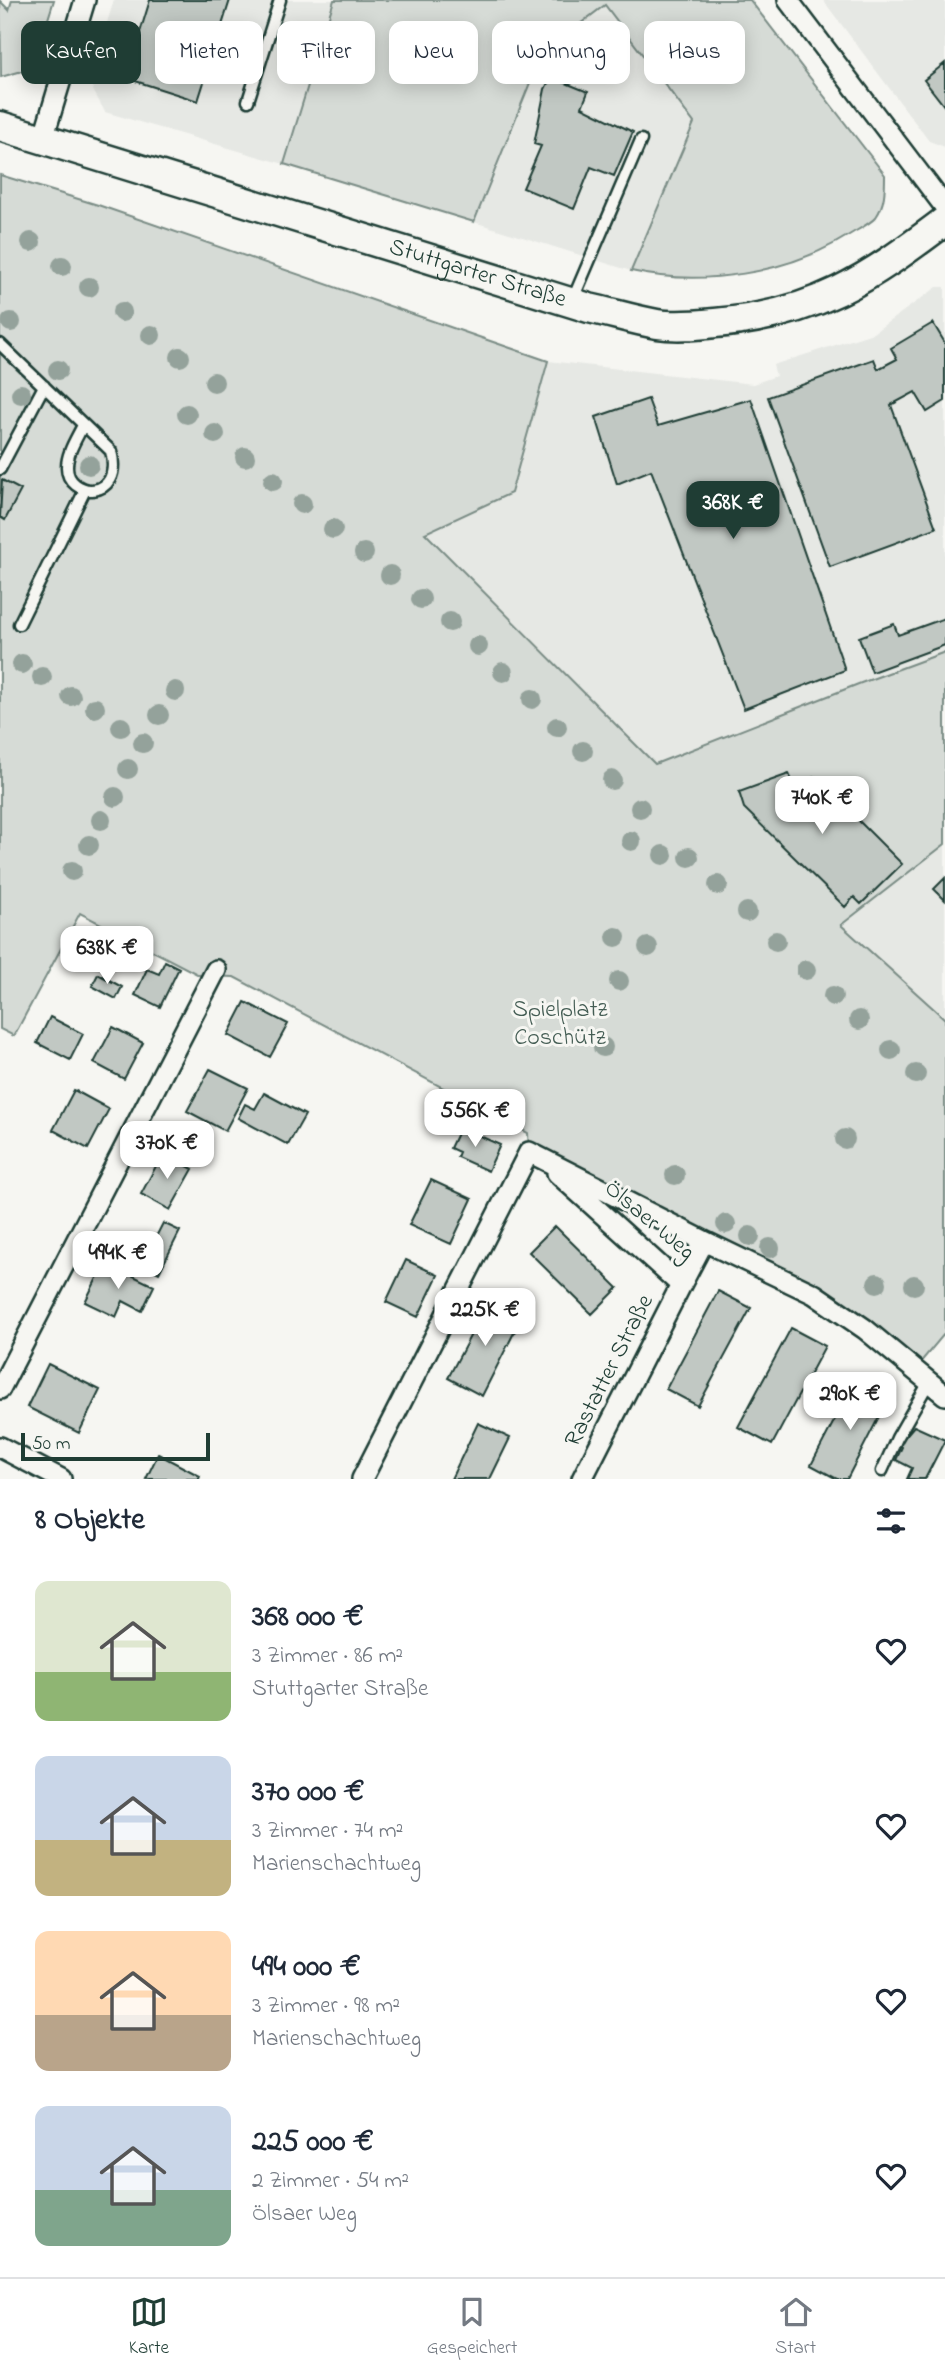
<!DOCTYPE html>
<html lang="de">
<head>
<meta charset="utf-8">
<style>
  body { margin:0; font-family:"Indie Flower",sans-serif; background:#f2f2f3; color:#1f2937; height:100vh; display:flex; flex-direction:column; font-size:26px; white-space:nowrap }
  * { box-sizing:border-box; margin:0 }
  p { font-size:23px; color:#747a83 }
  .icon { flex:none; width:38px; height:38px; fill:none; stroke:currentColor; stroke-width:2; stroke-linecap:round; stroke-linejoin:round }
  .map { position:relative; height:1479px; overflow:hidden }
  .details { display:flex; flex-direction:column; background:#fff; flex:1 }
  .details>* { flex:none }
  .top-card { position:absolute; left:21px; top:21px; width:903px; height:63px; display:flex; gap:14px }
  .scale { position:absolute; left:21px; bottom:18px; width:189px; box-sizing:border-box; padding-left:7px; border:4px solid #1f3d34; border-top:0; font-size:19px; line-height:24px; white-space:nowrap; color:#1f3d34; -webkit-text-stroke:5px #f6f6f2; paint-order:stroke }
  .price { position:absolute; translate:-50% -60px; padding:0 16px; border-radius:14px; background:#fff; color:#222; font-size:23px; line-height:46px; filter:drop-shadow(0 2px 4px #0008) }
  .price::after { content:''; position:absolute; left:50%; top:42px; width:21px; height:16px; margin-left:-10px; background:inherit; clip-path:polygon(0 0,100% 0,50% 100%) }
  .price.current { background:#1f3d34; color:#fff }
  ul { padding:0; list-style:none }
  li { display:flex; align-items:center; gap:21px; height:175px; padding:0 35px }
  li span { display:grid; place-items:center; flex:none; width:196px; height:140px; border-radius:14px; color:#555 }
  li>.icon { margin-inline-start:auto }
  span .icon { width:84px; height:84px; fill:#fffc; stroke-width:1 }
  li b { font-size:30px }
  h2 { display:flex; justify-content:space-between; align-items:center; height:84px; padding:0 35px; font-size:30px }
  .pill { padding:0 24px; border-radius:14px; background:#fff; box-shadow:0 4px 18px #0003; font-size:24px; line-height:63px }
  .pill.current { background:#1f3d34; color:#fff }
  .tabs { display:flex; justify-content:space-around; align-items:center; height:98px; border-top:2px solid #e0e1e3; background:#fff; font-size:19px; color:#747a83 }
  .tabs a { display:grid; justify-items:center; gap:4px }
  .tabs .current { color:#1f3d34 }
  .map>svg:first-child { display:block }
  .built { fill:#e6e8e4 }
  .green { fill:#d6dbd6; stroke:#7a8c85; stroke-width:2 }
  .building { fill:#c1c8c3; stroke:#1f3d34; stroke-width:2 }
  .lines { fill:none; stroke-linecap:round; stroke-linejoin:round }
  .service-casing { stroke:#1f3d34; stroke-width:15 }
  .minor-casing { stroke:#1f3d34; stroke-width:24 }
  .secondary-casing { stroke:#1f3d34; stroke-width:33 }
  .service { stroke:#f6f6f2; stroke-width:10 }
  .minor { stroke:#f6f6f2; stroke-width:19 }
  .secondary { stroke:#f6f6f2; stroke-width:28 }
  .tree { fill:#94a29b }
  .labels { text-anchor:middle; dominant-baseline:central; stroke-width:6; stroke-linejoin:round; paint-order:stroke }
  .street-label { font-size:24px; fill:#1f3d34; stroke:#f6f6f2 }
  .park-label { font-size:24px; fill:#445d54; stroke:#f6f6f2 }
</style>
</head>
<body>
<div class="map">
<svg width="945" height="1479" viewBox="0 0 945 1479">
  <rect width="100%" height="100%" fill="#f6f6f2"/>
  <filter id="ink" filterUnits="userSpaceOnUse"><feTurbulence type="fractalNoise" baseFrequency=".0143" numOctaves="2"/><feDisplacementMap in="SourceGraphic" scale="14" xChannelSelector="R" yChannelSelector="G"/><feConvolveMatrix kernelMatrix="1 2 1 2 8 2 1 2 1" color-interpolation-filters="sRGB"/></filter>
  <g filter="url(#ink)">
    <!-- built -->
    <path class="built" d="M114,0H334L284,164L105,112L93,90L92,71Z
      M823,0H945V147L929,141Z
      M605,5L694,123L631,271L474,222L542,53Z
      M937,287H945V652L861,683L655,764L425,533L511,493L548,361L753,384L776,376L773,365L873,333Z
      M945,844V1019L840,925Z"/>
    <!-- green -->
    <path class="green" d="M12,0H54L37,54L22,71L1,77L0,1L9,10Z
      M334,0H750L885,175C885,190 885,204 876,217C870,224 857,230 849,235C787,274 702,287 631,271L694,123L605,5L542,53L474,222L284,164Z
      M0,175L98,205L548,361L511,493L425,533L655,764L861,683L945,652V844L841,925L945,1019V1333L914,1370L865,1329L529,1152L528,1133L234,977L201,976L80,913L14,1036L0,1029Z"/>
    <!-- building -->
    <path class="building" d="M150,0H230L198,101L126,78Z
      M945,63V107L924,80Z
      M551,77L588,92L582,107L633,132L614,176L591,167L574,209L523,188L541,146L534,144L545,89Z
      M933,323L945,343V401L927,412L915,392L891,405L936,528L830,567L768,397L874,359L878,369L897,359L891,348Z
      M648,399L658,426L751,399L845,670L744,709L651,470L617,484L596,417Z
      M2,480L21,490L5,520L0,517Z
      M945,618V645L872,672L859,637L894,624L898,635Z
      M789,774L794,785L815,777L902,864L861,904L854,897L845,907L744,808L739,792Z
      M945,878V900L934,889Z
      M165,961L179,968L160,1007L135,995L147,969L159,974Z
      M98,974L122,987L116,999L92,986Z
      M245,1002L288,1024L270,1057L228,1035Z
      M50,1017L83,1034L70,1060L37,1043Z
      M113,1027L143,1043L124,1079L94,1063Z
      M210,1069L248,1088L225,1131L187,1111Z
      M74,1090L109,1109L88,1149L53,1130Z
      M264,1093L305,1115L288,1145L238,1118L245,1104L255,1109Z
      M459,1129L469,1133V1131L500,1145L488,1171L457,1157L459,1152L450,1148Z
      M163,1153L193,1169L170,1210L141,1194Z
      M431,1180L472,1199L451,1244L409,1225Z
      M163,1223L180,1231L159,1273L142,1264Z
      M555,1226L618,1288L592,1314L529,1252Z
      M406,1260L438,1275L418,1317L386,1302Z
      M105,1262L154,1286L142,1311L123,1301L116,1317L85,1302Z
      M718,1291L751,1308L698,1406L666,1389Z
      M489,1300L522,1317L482,1396L448,1378Z
      M791,1328L825,1346L772,1445L738,1427Z
      M48,1364L100,1390L79,1433L27,1407Z
      M855,1381L888,1399L847,1479H837L811,1465Z
      M478,1423L510,1438L490,1479H451Z
      M914,1426L945,1440L925,1479H907L912,1468L896,1460L902,1447L898,1442L900,1437L904,1438Z
      M158,1454L200,1476L199,1479H146Z"/>
    <g class="lines">
      <defs>
        <path id="service" d="M248,101L280,0
          M573,299L641,140
          M0,344L111,451C124,502 67,498 67,467C67,452 77,438 83,425
          M0,469L44,386
          M19,624L85,490
          M882,1471L897,1438L929,1382"/>
        <path id="minor" d="M788,0L945,207
          M43,139L85,0
          M557,1173L681,1285L704,1241
          M0,1389L216,970
          M0,1447L61,1479
          M362,1479L529,1152L704,1241L814,1294L865,1329L945,1395
          M582,1479L681,1285"/>
        <g id="secondary">
          <path id="s1" d="M0,126L589,308C612,313 634,320 657,324C676,327 696,325 715,323C815,315 868,279 945,221"/>
        </g>
      </defs>
      <!-- service casing -->
      <use href="#service" class="service-casing"/>
      <!-- minor casing -->
      <use href="#minor" class="minor-casing"/>
      <!-- secondary casing -->
      <use href="#secondary" class="secondary-casing"/>
      <!-- service -->
      <use href="#service" class="service"/>
      <!-- minor -->
      <use href="#minor" class="minor"/>
      <!-- secondary -->
      <use href="#secondary" class="secondary"/>
    </g>
    <!-- trees -->
    <g class="tree">
      <circle cx="31" cy="242" r="10"/>
      <circle cx="62" cy="266" r="10"/>
      <circle cx="89" cy="287" r="10"/>
      <circle cx="122" cy="312" r="10"/>
      <circle cx="11" cy="322" r="10"/>
      <circle cx="151" cy="335" r="10"/>
      <circle cx="180" cy="357" r="10"/>
      <circle cx="58" cy="370" r="10"/>
      <circle cx="214" cy="382" r="10"/>
      <circle cx="21" cy="394" r="10"/>
      <circle cx="187" cy="414" r="10"/>
      <circle cx="215" cy="434" r="10"/>
      <circle cx="245" cy="457" r="10"/>
      <circle cx="89" cy="465" r="10"/>
      <circle cx="273" cy="481" r="10"/>
      <circle cx="302" cy="504" r="10"/>
      <circle cx="333" cy="529" r="10"/>
      <circle cx="364" cy="553" r="10"/>
      <circle cx="390" cy="575" r="10"/>
      <circle cx="421" cy="599" r="10"/>
      <circle cx="450" cy="622" r="10"/>
      <circle cx="478" cy="646" r="10"/>
      <circle cx="22" cy="664" r="10"/>
      <circle cx="503" cy="672" r="10"/>
      <circle cx="42" cy="677" r="10"/>
      <circle cx="175" cy="691" r="10"/>
      <circle cx="71" cy="696" r="10"/>
      <circle cx="532" cy="699" r="10"/>
      <circle cx="95" cy="708" r="10"/>
      <circle cx="159" cy="715" r="10"/>
      <circle cx="121" cy="727" r="10"/>
      <circle cx="557" cy="727" r="10"/>
      <circle cx="143" cy="743" r="10"/>
      <circle cx="583" cy="751" r="10"/>
      <circle cx="128" cy="769" r="10"/>
      <circle cx="612" cy="780" r="10"/>
      <circle cx="115" cy="797" r="10"/>
      <circle cx="640" cy="808" r="10"/>
      <circle cx="101" cy="820" r="10"/>
      <circle cx="631" cy="841" r="10"/>
      <circle cx="89" cy="845" r="10"/>
      <circle cx="663" cy="855" r="10"/>
      <circle cx="689" cy="857" r="10"/>
      <circle cx="72" cy="871" r="10"/>
      <circle cx="718" cy="885" r="10"/>
      <circle cx="747" cy="912" r="10"/>
      <circle cx="616" cy="937" r="10"/>
      <circle cx="776" cy="941" r="10"/>
      <circle cx="648" cy="947" r="10"/>
      <circle cx="806" cy="970" r="10"/>
      <circle cx="619" cy="981" r="10"/>
      <circle cx="833" cy="996" r="10"/>
      <circle cx="859" cy="1020" r="10"/>
      <circle cx="603" cy="1047" r="10"/>
      <circle cx="891" cy="1050" r="10"/>
      <circle cx="916" cy="1074" r="10"/>
      <circle cx="845" cy="1139" r="10"/>
      <circle cx="675" cy="1175" r="10"/>
      <circle cx="726" cy="1224" r="10"/>
      <circle cx="750" cy="1236" r="10"/>
      <circle cx="770" cy="1248" r="10"/>
      <circle cx="877" cy="1283" r="10"/>
      <circle cx="914" cy="1285" r="10"/>
    </g>
  </g>
  <g class="labels">
    <!-- street labels -->
    <g class="street-label">
      <text stroke="none"><textPath href="#s1" startOffset="500">Stuttgarter Straße</textPath></text>
      <text transform="translate(649 1221) rotate(40)">Ölsaer Weg</text>
      <text transform="translate(610 1371) rotate(-63)">Rastatter Straße</text>
    </g>
    <!-- park labels -->
    <g class="park-label">
      <text x="560" y="1010">Spielplatz<tspan x="560" dy="28">Coschütz</tspan></text>
    </g>
  </g>
</svg>
<div class="scale">50 m</div>
<b class="price current" style="left:733px;top:541px">368K €</b>
<b class="price" style="left:822px;top:836px">740K €</b>
<b class="price" style="left:107px;top:986px">638K €</b>
<b class="price" style="left:475px;top:1149px">556K €</b>
<b class="price" style="left:167px;top:1181px">370K €</b>
<b class="price" style="left:118px;top:1291px">494K €</b>
<b class="price" style="left:485px;top:1348px">225K €</b>
<b class="price" style="left:850px;top:1432px">290K €</b>
<div class="top-card">
<a class="pill current">Kaufen</a>
<a class="pill">Mieten</a>
<a class="pill">Filter</a>
<a class="pill">Neu</a>
<a class="pill">Wohnung</a>
<a class="pill">Haus</a>
</div>
</div>
<section class="details">
<h2>8 Objekte<svg class="icon" aria-label="filters" viewBox="0 0 24 24"><path d="M4 7h16M4 17h16"/><circle cx="9" cy="7" r="2"/><circle cx="15" cy="17" r="2"/></svg></h2>
<ul>
<li><span style="background:linear-gradient(#dfe7d0 65%,#8fb573 0)"><svg class="icon" aria-label="home" viewBox="0 0 24 24"><path d="M3 11l9-7 9 7M6 9v11h12V9"/></svg></span><div><b>368 000 €</b><p>3 Zimmer · 86 m²</p><p>Stuttgarter Straße</p></div><svg class="icon" aria-label="heart" viewBox="0 0 24 24"><path d="M12 20l-8-8c-3-5 5-10 8-4 3-6 11-1 8 4z"/></svg></li>
<li><span style="background:linear-gradient(#c9d6e8 60%,#c2b280 0)"><svg class="icon" aria-label="home" viewBox="0 0 24 24"><path d="M3 11l9-7 9 7M6 9v11h12V9"/></svg></span><div><b>370 000 €</b><p>3 Zimmer · 74 m²</p><p>Marienschachtweg</p></div><svg class="icon" aria-label="heart" viewBox="0 0 24 24"><path d="M12 20l-8-8c-3-5 5-10 8-4 3-6 11-1 8 4z"/></svg></li>
<li><span style="background:linear-gradient(#ffd9b3 60%,#b9a48a 0)"><svg class="icon" aria-label="home" viewBox="0 0 24 24"><path d="M3 11l9-7 9 7M6 9v11h12V9"/></svg></span><div><b>494 000 €</b><p>3 Zimmer · 98 m²</p><p>Marienschachtweg</p></div><svg class="icon" aria-label="heart" viewBox="0 0 24 24"><path d="M12 20l-8-8c-3-5 5-10 8-4 3-6 11-1 8 4z"/></svg></li>
<li><span style="background:linear-gradient(#c9d6e8 60%,#7fa58c 0)"><svg class="icon" aria-label="home" viewBox="0 0 24 24"><path d="M3 11l9-7 9 7M6 9v11h12V9"/></svg></span><div><b>225 000 €</b><p>2 Zimmer · 54 m²</p><p>Ölsaer Weg</p></div><svg class="icon" aria-label="heart" viewBox="0 0 24 24"><path d="M12 20l-8-8c-3-5 5-10 8-4 3-6 11-1 8 4z"/></svg></li>
</ul>
</section>
<nav class="tabs">
<a class="current"><svg class="icon" aria-label="map" viewBox="0 0 24 24"><path d="M3 6l6-2 6 2 6-2v14l-6 2-6-2-6 2zM9 4v14M15 6v14"/></svg>Karte</a>
<a><svg class="icon" aria-label="saved" viewBox="0 0 24 24"><path d="M7 4h10v16l-5-4-5 4z"/></svg>Gespeichert</a>
<a><svg class="icon" aria-label="home" viewBox="0 0 24 24"><path d="M3 11l9-7 9 7M6 9v11h12V9"/></svg>Start</a>
</nav>
</body>
</html>
